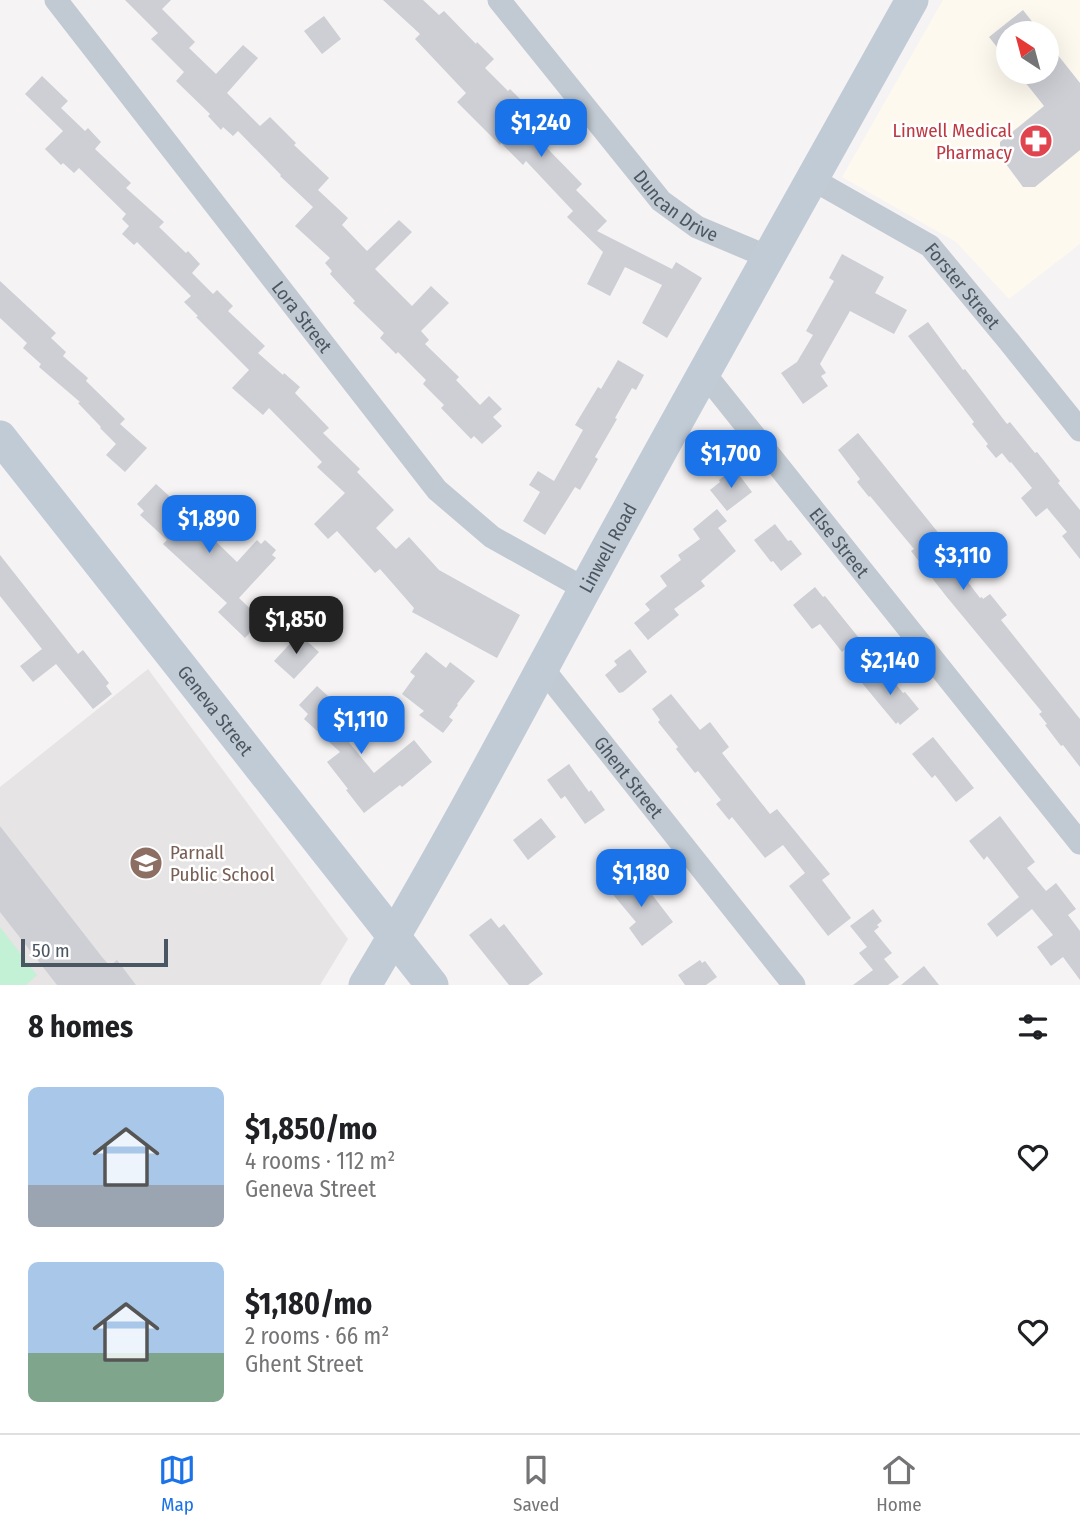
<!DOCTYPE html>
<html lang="en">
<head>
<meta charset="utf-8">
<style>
  body { margin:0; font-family:"Fira Sans Condensed",sans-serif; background:#f2f2f2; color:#202124; height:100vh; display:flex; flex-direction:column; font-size:26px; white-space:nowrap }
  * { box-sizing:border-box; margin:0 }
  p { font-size:23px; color:#757577 }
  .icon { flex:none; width:38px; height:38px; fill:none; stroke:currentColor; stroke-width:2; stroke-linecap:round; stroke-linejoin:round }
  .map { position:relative; height:985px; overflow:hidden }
  .details { display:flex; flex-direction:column; background:#fff; flex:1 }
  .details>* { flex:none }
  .needle { width:46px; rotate:324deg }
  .fabs { position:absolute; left:996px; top:21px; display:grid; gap:14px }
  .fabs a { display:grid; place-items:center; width:63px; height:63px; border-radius:50%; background:#fff; box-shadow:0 7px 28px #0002; font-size:35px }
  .scale { position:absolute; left:21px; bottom:18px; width:147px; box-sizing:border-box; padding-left:7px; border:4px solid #4a5661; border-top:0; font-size:19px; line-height:24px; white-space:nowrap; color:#4a5661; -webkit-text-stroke:5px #fff; paint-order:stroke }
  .price { position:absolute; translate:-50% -60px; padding:0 16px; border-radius:14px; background:#1a73e8; color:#fff; font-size:23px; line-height:46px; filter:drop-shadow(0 2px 4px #0008) }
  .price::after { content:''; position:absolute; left:50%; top:42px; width:21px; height:16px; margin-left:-10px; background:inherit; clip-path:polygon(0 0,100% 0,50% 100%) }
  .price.on { background:#222; color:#fff }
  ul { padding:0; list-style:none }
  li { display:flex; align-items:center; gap:21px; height:175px; padding:0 28px }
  li span { display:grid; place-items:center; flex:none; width:196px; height:140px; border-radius:10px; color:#555 }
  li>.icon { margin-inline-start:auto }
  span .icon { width:84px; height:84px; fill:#fffc; stroke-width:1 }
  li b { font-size:30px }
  h2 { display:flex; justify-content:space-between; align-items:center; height:84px; padding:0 28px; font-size:30px }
  .tab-bar { display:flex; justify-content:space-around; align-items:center; height:98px; border-top:2px solid #e0e0e0; background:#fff; font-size:19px; color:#757577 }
  .tab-bar a { display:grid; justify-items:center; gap:4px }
  .tab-bar .on { color:#1a73e8 }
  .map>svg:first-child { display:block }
  .commercial { fill:#fdf9ef; fill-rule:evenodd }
  .education { fill:#e6e4e5 }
  .green { fill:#c3f1d5 }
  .building { fill:#cdcfd5 }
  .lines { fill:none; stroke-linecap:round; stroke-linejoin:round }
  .street { stroke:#c1cad2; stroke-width:23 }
  .secondary { stroke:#c1cbd6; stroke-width:33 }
  .labels { text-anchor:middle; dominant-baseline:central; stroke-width:5; stroke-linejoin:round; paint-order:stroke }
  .health-label { font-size:19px; fill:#be3a42; stroke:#fff; text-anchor:end }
  .street-label { font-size:19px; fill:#4a5661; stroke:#fff }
  .education-label { font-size:19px; fill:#785e54; stroke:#fff; text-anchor:start }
</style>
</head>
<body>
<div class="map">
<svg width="1080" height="985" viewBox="0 0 1080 985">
  <rect width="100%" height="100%" fill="#f5f3f3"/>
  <!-- commercial -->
  <path class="commercial" d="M943,0H1080V244L1009,299L956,242L842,177ZM1008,33H1046V72H1008Z"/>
  <!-- education -->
  <path class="education" d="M148,669L348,939L320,985H0V787Z"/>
  <!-- green -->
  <path class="green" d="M0,927L37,975L26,985H0Z"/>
  <!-- building -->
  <path class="building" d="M125,0H171L162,9L195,42L189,48L216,74L243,45L258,58L227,93L260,126L270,117L296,143L294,145L329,178L318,190L348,218L342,225L367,251L399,220L412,232L375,269L412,306L431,286L449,303L421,331L429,340L425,344L459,377L456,380L480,405L489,396L502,409L493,417L502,426L482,444L474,436L471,439L441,408L444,405L423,384L426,380L398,352L396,354L380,338L384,333L353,303L355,301L330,274L332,271L325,263L330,258L295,226L313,207L280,176L281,175L238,131L233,136L223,127L221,130L208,116L210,114L176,81L184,72L151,39L158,33Z
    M383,0H423L439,15L444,11L476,44L477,42L494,59L485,68L508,91L510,89L522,101L516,107L548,139L543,144L582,184L576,190L607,221L597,231L672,269L676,262L702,278L667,338L642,323L662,285L625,267L610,296L587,284L603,252L567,217L573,211L526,161L523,165L501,143L500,145L457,102L466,93L415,39L420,34Z
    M1023,10L1041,33H1008V61L989,37Z
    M324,16L341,39L322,54L304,31Z
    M1046,40L1080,83V150L1035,187H1023L1000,156V142L1044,106L1017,72H1046Z
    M42,76L68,101L61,108L85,131L88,128L101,142L95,149L131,183L126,188L164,222L159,227L186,253L188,251L200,264L192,273L213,294L217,290L233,306L228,311L265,346L258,353L283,375L284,373L300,387L295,393L329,428L323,433L360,469L357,472L394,510L376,528L396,549L409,537L439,570L520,615L497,658L412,612L414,608L380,569L375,573L337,531L328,539L314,524L345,493L317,467L322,462L269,408L263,415L232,388L249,370L196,317L198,316L184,302L191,296L137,242L134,245L122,234L129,226L122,219L126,214L79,168L74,173L63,163L61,165L45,149L63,131L25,94Z
    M842,254L884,277L875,293L907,310L894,334L850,311L820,364L826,373L821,376L828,386L803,404L781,373L797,362L813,335L806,331L834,281L829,278Z
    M0,281L56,333L51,338L66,352L63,356L88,378L86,381L125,419L120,424L147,448L125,472L106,455L116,444L100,428L101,427L78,403L80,402L39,367L41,364L23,348L27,343L0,318Z
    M928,322L963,370L965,369L1007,424L1010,422L1035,453L1037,452L1060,481L1058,483L1080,510V559L1062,536L1067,532L1047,508L1036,517L1021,498L1032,488L1011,462L1010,463L1002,453L996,458L986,446L988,444L972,424L974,422L908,336Z
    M618,360L644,375L636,390L632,388L615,418L617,419L595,457L598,459L580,490L575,487L545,535L523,521L540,492L529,485L538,471L554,481L583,430L575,425L598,387L601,389Z
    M858,433L961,561L955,565L980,598L982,597L983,599L990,594L1007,615L1001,620L1080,719V767L1063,745L1061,746L1045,725L1047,724L1039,714L1042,712L946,596L911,551L914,549L870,496L869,497L857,482L860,479L838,450Z
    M734,468L752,492L727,511L710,490L720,482L719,480Z
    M156,484L190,515L199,505L216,521L206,532L237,562L257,540L261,544L265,540L276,550L272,555L276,558L239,598L262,620L245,638L218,612L227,603L163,544L167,540L140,515L144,511L137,504Z
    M717,509L727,521L718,528L736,551L701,581L705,586L674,609L679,615L648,640L634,623L650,610L645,604L667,586L660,576L681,560L678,555L700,539L693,529Z
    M775,524L788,541L791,540L802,554L781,571L773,561L771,562L754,540Z
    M0,555L78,654L83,650L109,683L106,686L112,694L93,709L56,664L33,682L20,666L42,649L0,596Z
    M815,587L823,597L825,596L859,638L842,652L820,624L812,629L793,605Z
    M299,634L319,652L294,679L274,661Z
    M630,649L647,672L623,692L619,693L605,675L617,665L614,661Z
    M426,652L446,668L450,662L475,681L457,704L458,705L449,717L453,720L443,733L419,715L424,711L402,694L415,676L410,672Z
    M882,667L903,693L905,692L919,709L900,725L898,722L896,724L862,683Z
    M317,686L328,696L325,699L353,725L344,736L374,773L414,740L432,762L402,787L400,785L364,813L346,790L348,789L327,762L340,752L304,719L308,714L299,705Z
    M671,694L700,730L710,722L729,747L722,753L770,814L777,809L830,874L822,880L851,918L828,936L789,886L805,873L783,845L765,858L732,817L729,820L716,804L721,800L698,771L695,773L676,749L678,747L658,722L660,720L652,709Z
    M933,737L974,788L956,802L935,775L932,778L912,754Z
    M569,764L589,792L591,790L605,810L585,824L565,796L561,799L547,780Z
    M1000,816L1035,862L1027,868L1046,891L1056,883L1076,909L1068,915L1080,931V980L1063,957L1051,966L1037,947L1053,935L1032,909L997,937L987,924L1019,897L987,856L984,860L969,841Z
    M541,818L556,837L528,860L513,840Z
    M0,826L102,957L110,966L117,960L136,985H57L0,912Z
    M630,874L633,878L637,875L673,922L642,946L629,928L636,922L610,891Z
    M873,909L882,921L877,925L879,927L874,931L892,953L884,959L899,977L888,985H853L873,970L859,953L867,947L850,926Z
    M491,918L499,928L504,924L543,974L528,985H509L469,935Z
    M700,960L702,963L705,961L717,977L706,985H685L678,975Z
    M924,966L939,985H901Z"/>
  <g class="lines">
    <!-- street -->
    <g class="street">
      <path id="s1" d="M56,0L437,490L492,537L585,589"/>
      <path id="s2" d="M499,0L661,201L697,227L768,257"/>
      <path id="s3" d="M812,179L930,246L1007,339L1080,430"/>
      <path id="s4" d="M704,373L1080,843"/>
      <path id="s5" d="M543,669L794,985"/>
    </g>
    <!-- secondary -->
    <g class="secondary">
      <path id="s6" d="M0,437L432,985"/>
      <path id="s7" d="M365,985C443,856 513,722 585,589C692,392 803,196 912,0"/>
    </g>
  </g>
  <!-- icons -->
  <defs>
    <symbol id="pharmacy-disc" viewBox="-11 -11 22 22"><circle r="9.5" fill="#e0444e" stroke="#fff"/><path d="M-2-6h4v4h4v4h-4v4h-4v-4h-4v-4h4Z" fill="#fff"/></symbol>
    <symbol id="school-disc" viewBox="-11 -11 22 22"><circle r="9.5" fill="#8d6e63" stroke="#fff"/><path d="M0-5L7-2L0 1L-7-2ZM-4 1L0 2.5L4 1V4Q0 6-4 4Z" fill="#fff"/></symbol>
  </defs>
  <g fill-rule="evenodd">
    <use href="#pharmacy-disc" x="1017" y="122" width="38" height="38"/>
    <use href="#school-disc" x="127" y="844" width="38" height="38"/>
  </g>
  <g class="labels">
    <!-- health labels -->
    <g class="health-label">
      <text x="1012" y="130">Linwell Medical<tspan x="1012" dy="22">Pharmacy</tspan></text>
    </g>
    <!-- street labels -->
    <g class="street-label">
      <text stroke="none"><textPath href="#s2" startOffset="273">Duncan Drive</textPath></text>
      <text stroke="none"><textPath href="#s3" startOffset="187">Forster Street</textPath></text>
      <text stroke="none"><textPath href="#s1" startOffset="401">Lora Street</textPath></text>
      <text stroke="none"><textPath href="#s4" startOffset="217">Else Street</textPath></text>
      <text stroke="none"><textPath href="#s7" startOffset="500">Linwell Road</textPath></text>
      <text stroke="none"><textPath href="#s6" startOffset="348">Geneva Street</textPath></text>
      <text stroke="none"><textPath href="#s5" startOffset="138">Ghent Street</textPath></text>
    </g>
    <!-- education labels -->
    <g class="education-label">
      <text x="170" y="852">Parnall<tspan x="170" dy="22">Public School</tspan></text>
    </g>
  </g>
</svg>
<div class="fabs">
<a><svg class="needle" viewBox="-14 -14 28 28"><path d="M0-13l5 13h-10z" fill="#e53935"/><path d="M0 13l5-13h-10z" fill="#757577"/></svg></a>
</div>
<div class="scale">50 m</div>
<b class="price" style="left:541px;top:159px">$1,240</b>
<b class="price" style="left:731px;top:490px">$1,700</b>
<b class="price" style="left:209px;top:555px">$1,890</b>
<b class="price" style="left:963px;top:592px">$3,110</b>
<b class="price on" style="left:296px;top:656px">$1,850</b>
<b class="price" style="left:890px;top:697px">$2,140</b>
<b class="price" style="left:361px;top:756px">$1,110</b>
<b class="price" style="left:641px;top:909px">$1,180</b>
</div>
<section class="details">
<h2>8 homes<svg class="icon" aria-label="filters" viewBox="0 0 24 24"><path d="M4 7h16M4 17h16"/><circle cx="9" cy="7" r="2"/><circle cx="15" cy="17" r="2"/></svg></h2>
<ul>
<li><span style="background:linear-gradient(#a9c7e8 70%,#9aa5b1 0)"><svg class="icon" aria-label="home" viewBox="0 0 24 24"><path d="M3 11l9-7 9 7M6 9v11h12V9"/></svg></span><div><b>$1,850/mo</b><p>4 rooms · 112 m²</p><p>Geneva Street</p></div><svg class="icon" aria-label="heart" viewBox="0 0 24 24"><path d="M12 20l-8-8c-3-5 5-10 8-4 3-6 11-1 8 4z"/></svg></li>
<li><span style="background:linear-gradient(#a9c7e8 65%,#7fa58c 0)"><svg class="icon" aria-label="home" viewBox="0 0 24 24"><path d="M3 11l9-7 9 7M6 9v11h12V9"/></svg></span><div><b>$1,180/mo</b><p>2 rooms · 66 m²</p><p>Ghent Street</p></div><svg class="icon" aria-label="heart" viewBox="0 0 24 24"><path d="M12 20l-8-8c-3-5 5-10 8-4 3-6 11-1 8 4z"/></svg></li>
</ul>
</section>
<nav class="tab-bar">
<a class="on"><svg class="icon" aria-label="map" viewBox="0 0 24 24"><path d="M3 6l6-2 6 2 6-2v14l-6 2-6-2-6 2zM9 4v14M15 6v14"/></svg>Map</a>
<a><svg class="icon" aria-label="saved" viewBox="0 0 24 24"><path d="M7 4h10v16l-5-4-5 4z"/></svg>Saved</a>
<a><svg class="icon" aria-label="home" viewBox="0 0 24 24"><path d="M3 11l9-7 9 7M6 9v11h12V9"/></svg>Home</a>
</nav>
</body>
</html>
